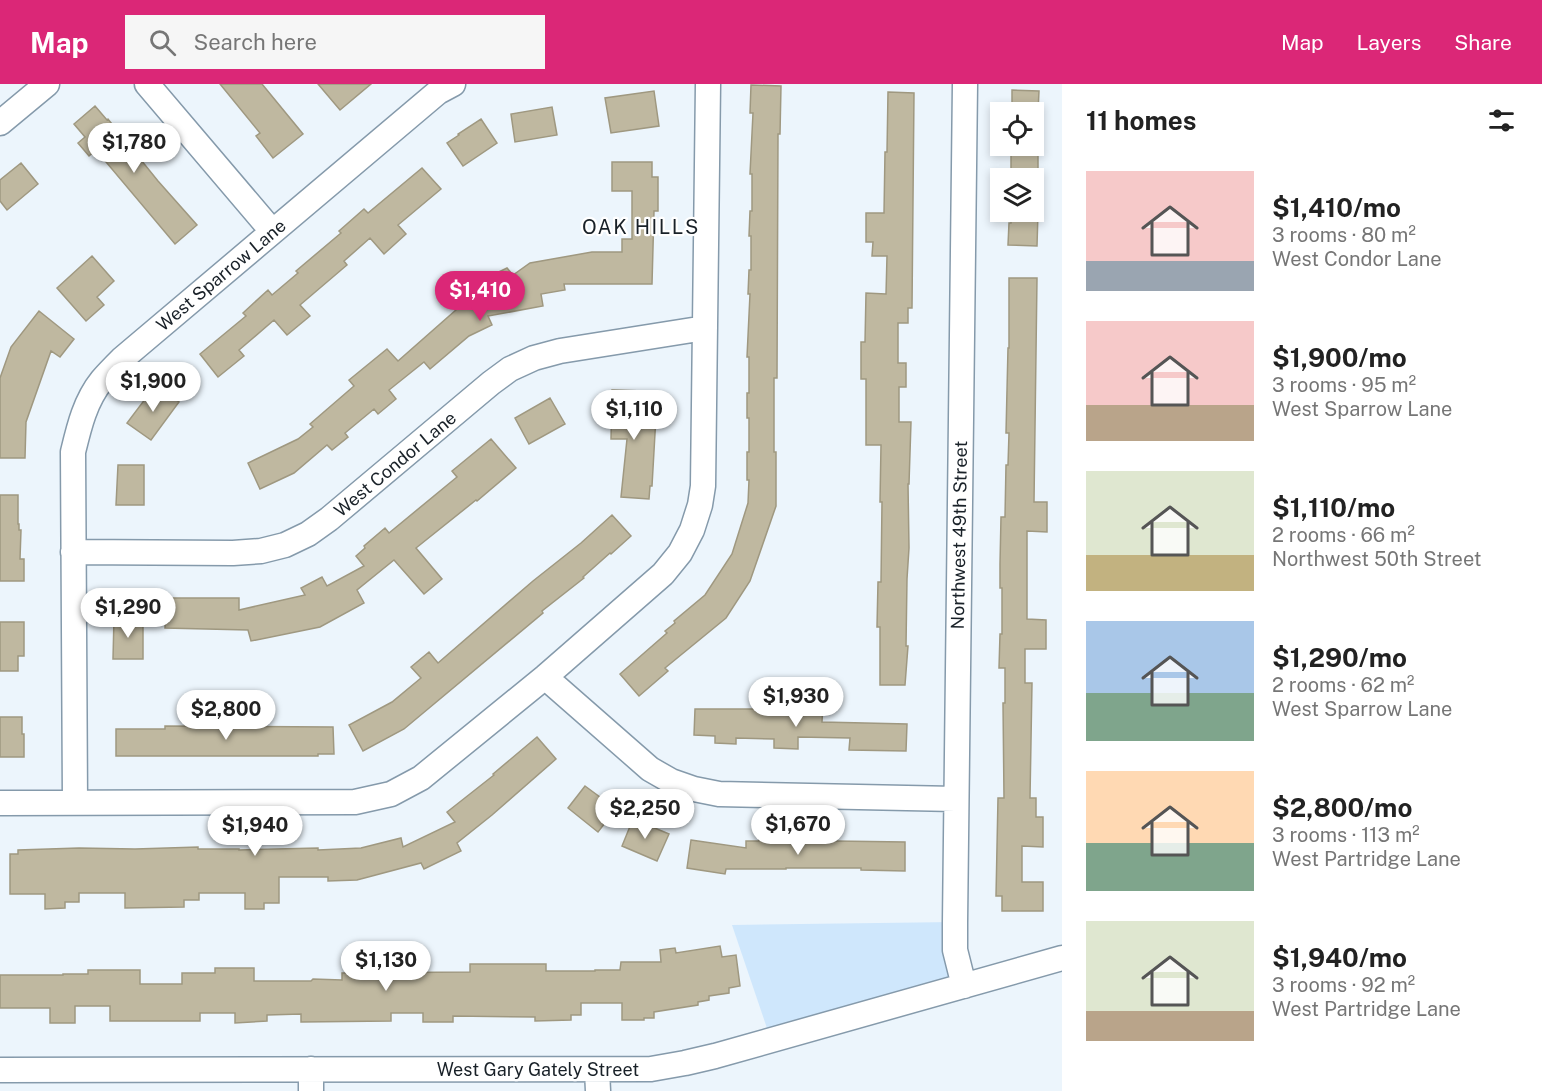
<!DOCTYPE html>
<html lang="en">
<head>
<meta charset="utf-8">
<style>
  body { margin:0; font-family:"Public Sans",sans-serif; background:#f6f6f6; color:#222; height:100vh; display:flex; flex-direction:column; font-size:22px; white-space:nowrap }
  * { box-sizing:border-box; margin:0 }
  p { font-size:20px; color:#767676 }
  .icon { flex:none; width:33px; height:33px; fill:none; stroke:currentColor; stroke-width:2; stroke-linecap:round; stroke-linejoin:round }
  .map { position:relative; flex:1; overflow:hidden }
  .side { display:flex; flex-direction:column; background:#fff; width:480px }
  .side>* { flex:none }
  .controls { position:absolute; left:990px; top:18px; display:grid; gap:12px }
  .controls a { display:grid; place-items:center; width:54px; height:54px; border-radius:0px; background:#fff; box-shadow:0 3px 9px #0003; font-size:30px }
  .price { position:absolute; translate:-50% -51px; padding:0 14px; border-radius:21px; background:#fff; color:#222; font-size:20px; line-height:39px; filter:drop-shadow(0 2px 3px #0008) }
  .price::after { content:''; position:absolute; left:50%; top:36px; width:18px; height:14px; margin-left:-9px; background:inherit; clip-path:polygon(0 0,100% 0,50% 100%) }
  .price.selected { background:#db2777; color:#fff }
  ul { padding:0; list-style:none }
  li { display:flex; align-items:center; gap:18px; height:150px; padding:0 24px }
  li span { display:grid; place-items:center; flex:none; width:168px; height:120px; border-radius:0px; color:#555 }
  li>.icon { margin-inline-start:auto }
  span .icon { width:72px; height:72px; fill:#fffc; stroke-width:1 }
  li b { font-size:26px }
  h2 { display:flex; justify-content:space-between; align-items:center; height:72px; padding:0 24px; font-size:26px }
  header { display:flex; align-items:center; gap:36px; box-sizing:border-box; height:84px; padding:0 30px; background:#db2777; color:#fff }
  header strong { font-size:28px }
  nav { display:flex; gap:33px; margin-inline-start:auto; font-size:21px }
  .search { width:420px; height:54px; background:#f6f6f6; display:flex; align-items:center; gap:15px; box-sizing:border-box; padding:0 21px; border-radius:0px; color:#767676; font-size:22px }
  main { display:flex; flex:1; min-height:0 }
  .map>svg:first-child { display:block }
  .green { fill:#cfe7fc }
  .building { fill:#bfb8a0; stroke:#9f9880; stroke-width:1.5 }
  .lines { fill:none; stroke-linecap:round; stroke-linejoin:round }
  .minor-casing { stroke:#859aab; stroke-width:27 }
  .minor { stroke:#fff; stroke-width:24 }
  .labels { text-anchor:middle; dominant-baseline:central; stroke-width:4.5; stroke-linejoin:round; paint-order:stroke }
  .street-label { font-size:18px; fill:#192128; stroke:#fff }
  .neighbourhood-label { font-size:20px; letter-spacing:1.5px; fill:#192128; stroke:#fff }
</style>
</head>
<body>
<header>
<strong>Map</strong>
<div class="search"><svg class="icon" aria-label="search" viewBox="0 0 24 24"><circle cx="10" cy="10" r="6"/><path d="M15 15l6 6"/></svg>Search here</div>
<nav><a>Map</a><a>Layers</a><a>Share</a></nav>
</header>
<main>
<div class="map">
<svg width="1062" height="1007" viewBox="0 0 1062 1007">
  <rect width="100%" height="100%" fill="#ecf5fc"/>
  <!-- green -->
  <path class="green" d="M955,838L964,902L771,956L732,841Z"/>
  <!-- building -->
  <path class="building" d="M220,0H262L303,50L273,74L256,52L260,49Z
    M318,0H371L340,26Z
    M751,1L781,2L780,50H778L777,294H774V368H776V422L750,497L726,534L665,584L668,587L639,612L620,590L667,549L665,547L675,539L674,537L705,511L732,470L748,419L749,396H747V368H749V334H747V309H749V273H747L750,210H748L749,186H751V152H749L750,127H752V90H750L753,29H750Z
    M1012,6L1039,7L1038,28H1012Z
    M654,7L659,42L611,49L605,14Z
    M888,8L914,9L912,224H908V239H898V279H906V303H899V338H911L909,400H908L909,464L907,495L906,562H908L905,601H880V543H877L878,498H881L882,418H880L881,361H866V295H861V258H865L866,209L886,210L887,172H872L873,158H866V129H884L885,68H887Z
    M95,22L107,36L108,35L158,97L197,141L175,160L96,66L89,72L78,59L85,53L74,40Z
    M552,23L557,51L515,58L511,30Z
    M481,35L497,59L463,82L447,59L459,51L458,50Z
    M1011,65H1038V94H1011Z
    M612,78H652V93H658V127H654L652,200H564L565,206L541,210L543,222L488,232L492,241L469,252L430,285L424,278L389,306L396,315L378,330L374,325L345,349L348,353L332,366L327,361L294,389L260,405L248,379L298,355L313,343L310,340L354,302L349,296L387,265L398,277L457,225L451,211L507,184L513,191L530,179L592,168H622V155H632V107H612Z
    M21,79L38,100L7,126L0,117V96Z
    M422,84L441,105L398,141L406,150L384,170L370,154L344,177L347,181L300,221L310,232L287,251L274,236L239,266L244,272L218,293L200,270L246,232L243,229L268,206L272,211L298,189L296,187L341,149L339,147L364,125L368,129Z
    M1011,128H1038L1037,162L1008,161L1009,139H1011Z
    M92,172L114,197L97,213L104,221L86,237L57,204Z
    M1009,194H1037L1034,418H1047V448L1027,447V535L1046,536V565H1025V599H1032L1030,714H1036V733H1043V763L1022,762V798H1043V827H1002V812H996L998,714H1004L1003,619H1005V584H999L1000,550H1002V504H1000V480L1001,433H1005L1006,381H1008L1009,349H1006L1008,264H1009Z
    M39,227L74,255L60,273L51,267L26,338L25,374H0V294L11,263Z
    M155,302L179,318L151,356L127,339Z
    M612,306L645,307L644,332H656L652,402H650L649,415L621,413L627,355H611Z
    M550,314L565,340L529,360L515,334Z
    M491,355L516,384L477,417L476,416L416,464L442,495L424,510L394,476L357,506L364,519L320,543L251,557L248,546L165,544L166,514H239V526L305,511L301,504L322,493L327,502L364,482L356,472L365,464L364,462L385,444L389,449L457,393L452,387Z
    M118,381H144V421H116Z
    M0,411H18V440H19V446H21L20,475H24V497H0Z
    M612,431L631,452L611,470L610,469L583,493L584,494L542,527L543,529L404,645L363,667L349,641L392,618L421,594L411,583L429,568L438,579L533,497L581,459Z
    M114,534L143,535V575H113Z
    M0,538H24V572H18V587H0Z
    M774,619L823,620L822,638L907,640L906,667L849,666L850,654L798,653V665L774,664V655L736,654V660L715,659V652L694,651L695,625H774Z
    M0,633H22V650H24V673H0Z
    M165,642L333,643L334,670H318V672H116V645H165Z
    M537,653L556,675L492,731L457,759L461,767L424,785L421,779L357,796L328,797V793H279V819H264V825H245V809H199V816H184V823L125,824V809H79V818H65V824L45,825V810H10V770H18V766L79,764L135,765L198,763V765H239V766L318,764V766L361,764L401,754L403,763L455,738L447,728L494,691L493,690Z
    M585,702L616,725L598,748L568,724Z
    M633,735L669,750L657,777L622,762Z
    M691,756L746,764V757H759V756L905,758V787L861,786V784H786V785H726L725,790L687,784Z
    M720,862L722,873L736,871L740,902L729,904V909L709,912V916L698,918V921L654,928V934H644V936H622V919H581V931H571V936L535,937V933L453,932V938H423V929H391V937L301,938V930L267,931V937L235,939V929H200V937H110V922H75V939H50V924H0V891H63V890H88V886H140V900H182V889H215V884H254V897H311L313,895L342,896V889L470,888V880H546V887H595V886H620L621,878H661L660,866L675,864L676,869Z"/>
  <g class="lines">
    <defs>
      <path id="minor" d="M147,0L272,147
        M0,39L47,0
        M73,468L233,469L261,467L285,461L308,450L329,435L491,299L510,285L534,274L560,267L705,244
        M545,593L650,685L671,697L694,705L719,710L955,715
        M0,719L355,718L391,710L421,694L545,593L663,490L680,469L692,446L700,421L703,402L708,0
        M75,719L73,368C79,343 85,317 102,296C108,289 115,282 122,275L438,8L453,0
        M964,902L955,866V838L965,0
        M311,985V1007
        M0,986L651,985L685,979L715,972L1062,874
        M597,986L598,1007"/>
    </defs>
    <!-- minor casing -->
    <use href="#minor" class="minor-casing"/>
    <!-- minor -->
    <use href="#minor" class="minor"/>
  </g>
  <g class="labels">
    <!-- street labels -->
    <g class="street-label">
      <text transform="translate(221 191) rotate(-40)">West Sparrow Lane</text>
      <text transform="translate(395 380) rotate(-40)">West Condor Lane</text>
      <text transform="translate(959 451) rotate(-89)">Northwest 49th Street</text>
      <text x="538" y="985">West Gary Gately Street</text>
    </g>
    <!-- neighbourhood labels -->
    <g class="neighbourhood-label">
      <text x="641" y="143">OAK HILLS</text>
    </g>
  </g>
</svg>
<div class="controls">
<a><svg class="icon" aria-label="locate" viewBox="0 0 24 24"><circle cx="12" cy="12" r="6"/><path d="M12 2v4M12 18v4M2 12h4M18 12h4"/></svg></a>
<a><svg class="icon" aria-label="layers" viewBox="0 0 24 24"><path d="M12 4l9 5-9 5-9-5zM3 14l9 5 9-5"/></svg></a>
</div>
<b class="price" style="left:134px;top:90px">$1,780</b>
<b class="price selected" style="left:480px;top:238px">$1,410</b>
<b class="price" style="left:153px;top:329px">$1,900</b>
<b class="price" style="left:634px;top:357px">$1,110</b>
<b class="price" style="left:128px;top:555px">$1,290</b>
<b class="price" style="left:796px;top:644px">$1,930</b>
<b class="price" style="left:226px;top:657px">$2,800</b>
<b class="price" style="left:645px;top:756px">$2,250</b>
<b class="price" style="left:798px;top:772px">$1,670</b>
<b class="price" style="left:255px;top:773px">$1,940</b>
<b class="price" style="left:386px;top:908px">$1,130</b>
</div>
<section class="side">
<h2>11 homes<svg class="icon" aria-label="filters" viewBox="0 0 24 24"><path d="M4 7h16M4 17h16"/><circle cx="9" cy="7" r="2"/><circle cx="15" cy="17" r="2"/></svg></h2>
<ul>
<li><span style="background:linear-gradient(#f6c9c9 75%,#9aa5b1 0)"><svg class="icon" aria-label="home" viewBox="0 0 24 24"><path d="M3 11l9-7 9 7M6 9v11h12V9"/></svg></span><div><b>$1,410/mo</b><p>3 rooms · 80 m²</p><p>West Condor Lane</p></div></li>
<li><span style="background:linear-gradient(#f6c9c9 70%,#b9a48a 0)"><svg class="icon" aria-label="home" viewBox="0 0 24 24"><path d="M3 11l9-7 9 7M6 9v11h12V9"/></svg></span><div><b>$1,900/mo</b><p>3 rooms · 95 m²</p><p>West Sparrow Lane</p></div></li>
<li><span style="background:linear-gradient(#dfe7d0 70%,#c2b280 0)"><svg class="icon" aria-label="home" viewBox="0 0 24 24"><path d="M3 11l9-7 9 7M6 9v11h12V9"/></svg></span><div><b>$1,110/mo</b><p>2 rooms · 66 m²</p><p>Northwest 50th Street</p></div></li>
<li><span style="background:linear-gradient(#a9c7e8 60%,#7fa58c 0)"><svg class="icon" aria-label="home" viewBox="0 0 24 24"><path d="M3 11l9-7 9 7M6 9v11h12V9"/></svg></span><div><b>$1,290/mo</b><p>2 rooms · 62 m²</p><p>West Sparrow Lane</p></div></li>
<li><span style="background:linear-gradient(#ffd9b3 60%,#7fa58c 0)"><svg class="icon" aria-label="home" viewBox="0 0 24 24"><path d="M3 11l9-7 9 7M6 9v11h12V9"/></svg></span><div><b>$2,800/mo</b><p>3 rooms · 113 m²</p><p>West Partridge Lane</p></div></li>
<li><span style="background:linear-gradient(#dfe7d0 75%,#b9a48a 0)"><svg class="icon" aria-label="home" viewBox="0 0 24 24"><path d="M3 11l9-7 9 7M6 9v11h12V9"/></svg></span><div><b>$1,940/mo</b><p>3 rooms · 92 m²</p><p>West Partridge Lane</p></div></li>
</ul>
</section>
</main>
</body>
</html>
